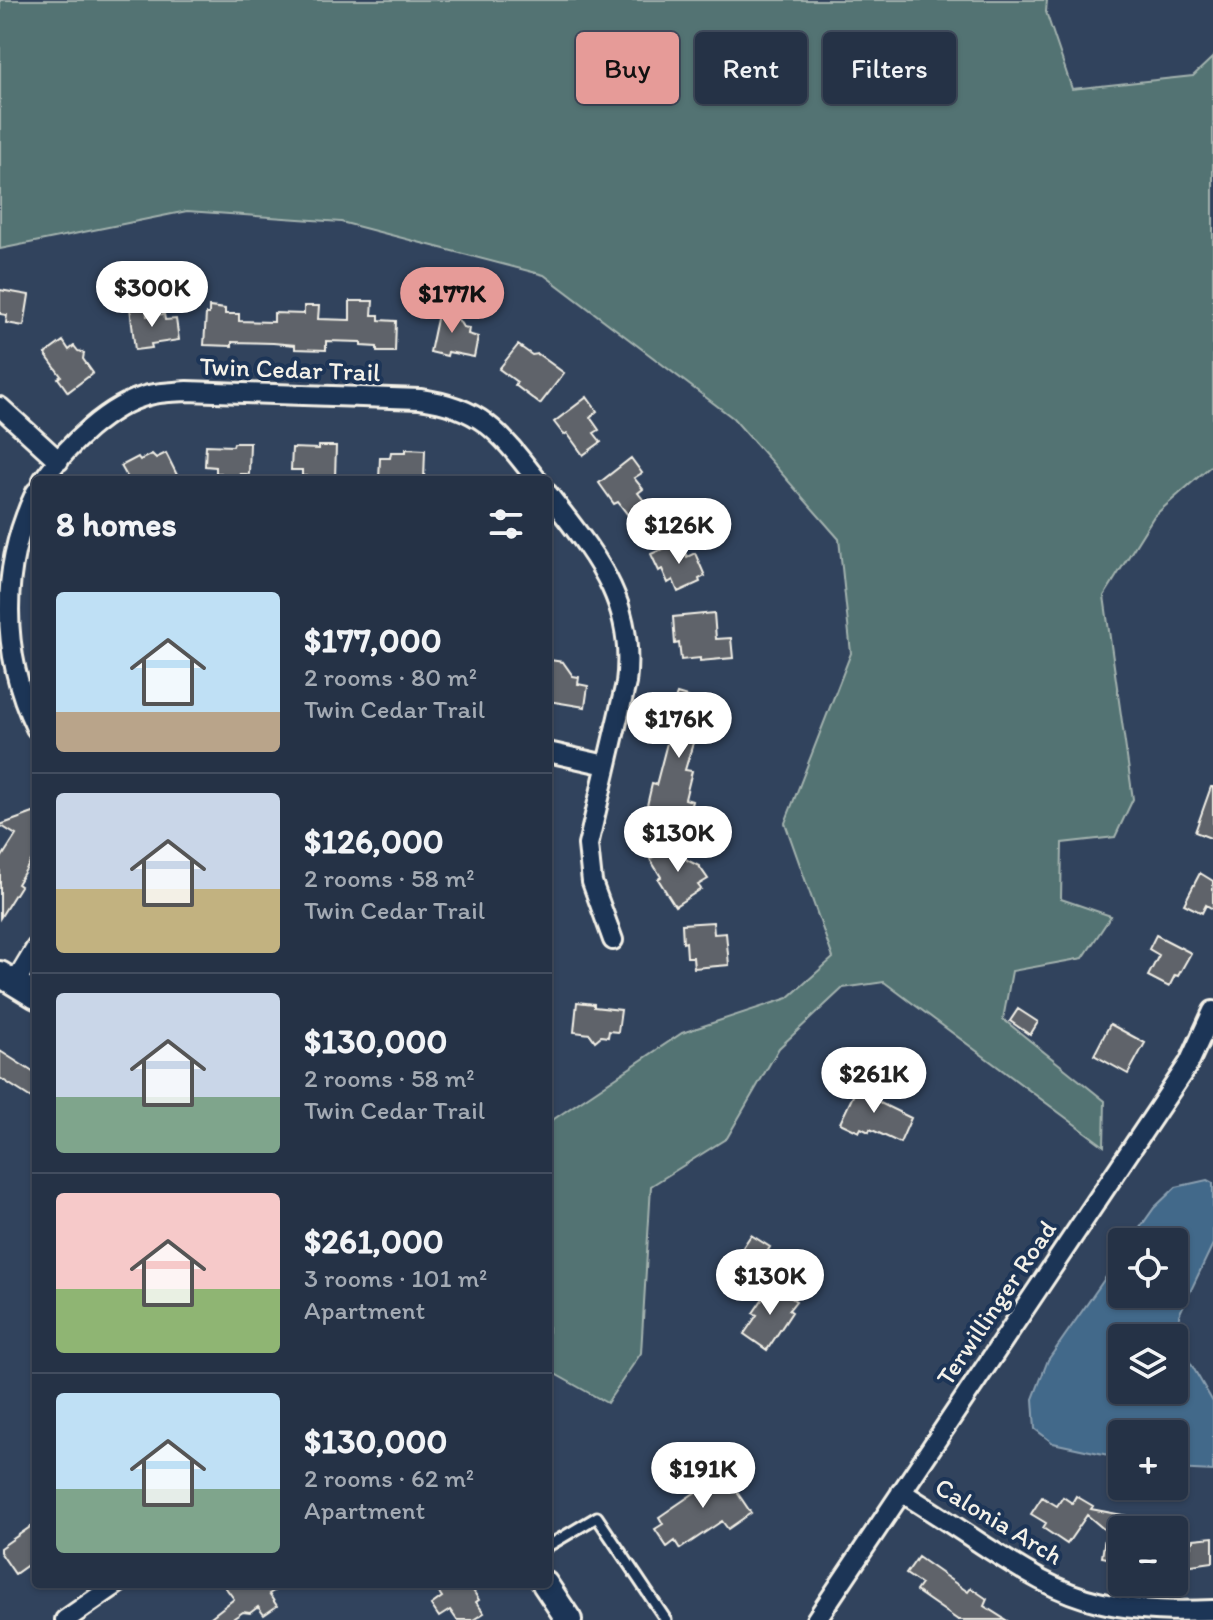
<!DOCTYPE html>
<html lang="en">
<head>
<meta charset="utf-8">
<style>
  body { margin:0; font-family:Itim,sans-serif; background:#2d3a4d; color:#f1f3f6; height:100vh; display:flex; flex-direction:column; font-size:30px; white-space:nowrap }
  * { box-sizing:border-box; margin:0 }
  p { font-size:26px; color:#a3aab3 }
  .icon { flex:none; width:44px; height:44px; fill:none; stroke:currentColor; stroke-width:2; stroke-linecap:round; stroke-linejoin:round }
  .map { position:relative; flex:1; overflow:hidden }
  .side { position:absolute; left:32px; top:476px; width:520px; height:1112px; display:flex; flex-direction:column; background:#253246; border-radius:8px; box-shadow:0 2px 6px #0004,0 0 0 2px #424d5f }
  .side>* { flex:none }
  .top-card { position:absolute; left:576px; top:32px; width:516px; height:72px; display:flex; gap:16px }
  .fabs { position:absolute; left:1108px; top:1228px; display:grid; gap:16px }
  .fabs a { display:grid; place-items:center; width:80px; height:80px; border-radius:8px; background:#253246; box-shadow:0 2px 6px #0004,0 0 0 2px #424d5f; font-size:40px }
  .price { position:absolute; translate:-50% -68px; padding:0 18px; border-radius:28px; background:#fff; color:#222; font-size:26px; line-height:52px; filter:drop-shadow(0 2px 4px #0008) }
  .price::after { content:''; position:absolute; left:50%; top:48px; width:24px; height:18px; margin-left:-12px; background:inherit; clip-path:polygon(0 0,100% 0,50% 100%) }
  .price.on { background:#e69b98; color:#111 }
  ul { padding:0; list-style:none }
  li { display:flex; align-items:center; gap:24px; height:200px; padding:0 24px }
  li+li { border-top:2px solid #424d5f }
  li span { display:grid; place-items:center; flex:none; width:224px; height:160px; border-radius:8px; color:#555 }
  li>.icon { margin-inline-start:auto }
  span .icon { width:96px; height:96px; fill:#fffc; stroke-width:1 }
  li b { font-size:34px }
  h2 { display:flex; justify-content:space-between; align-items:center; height:96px; padding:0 24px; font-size:34px }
  .chip { padding:0 28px; border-radius:8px; background:#253246; box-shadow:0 2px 6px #0004,0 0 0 2px #424d5f; font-size:28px; line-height:72px }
  .chip.on { background:#e69b98; color:#111 }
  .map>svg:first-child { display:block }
  .green { fill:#527373; stroke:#a3b2ae; stroke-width:2 }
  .water { fill:#43698a; stroke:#8a9fb0; stroke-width:2; fill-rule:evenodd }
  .building { fill:#5f646a; stroke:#f4f1e8; stroke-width:2 }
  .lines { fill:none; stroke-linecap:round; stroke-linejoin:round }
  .service-casing { stroke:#f4f1e8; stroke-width:15 }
  .minor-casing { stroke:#f4f1e8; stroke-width:24 }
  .tertiary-casing { stroke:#f4f1e8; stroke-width:30 }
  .service { stroke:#1d3557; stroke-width:9 }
  .minor { stroke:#1d3557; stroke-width:18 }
  .tertiary { stroke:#1d3557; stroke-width:24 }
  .labels { text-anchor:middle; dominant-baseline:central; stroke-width:8; stroke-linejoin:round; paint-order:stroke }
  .street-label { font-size:26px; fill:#f4f1e8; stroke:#1d3557 }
</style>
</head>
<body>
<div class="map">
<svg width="1213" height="1620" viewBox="0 0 1213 1620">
  <rect width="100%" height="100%" fill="#31435d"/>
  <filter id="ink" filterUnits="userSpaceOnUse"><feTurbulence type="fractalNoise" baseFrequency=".0125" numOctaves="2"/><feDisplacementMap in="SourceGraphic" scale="16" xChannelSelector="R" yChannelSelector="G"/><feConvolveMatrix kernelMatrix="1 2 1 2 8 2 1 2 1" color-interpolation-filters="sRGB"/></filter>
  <g filter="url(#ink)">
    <!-- green -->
    <path class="green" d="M0,0H1047L1046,12L1072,89L1193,76L1213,57V464L1154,516L1104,596L1133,799L1115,837L1062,843L1061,899L1111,916L1083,958L1012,971L1003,1019L1105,1101L1104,1146L884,982L843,988L779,1048L727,1138L651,1186L641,1353L607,1403L548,1370V1123L682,1033L788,998L833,958L785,823L851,653L839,539L733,418L544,275L341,222L187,211L0,249Z"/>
    <!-- water -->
    <path class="water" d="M1207,1180L1213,1183V1244L1179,1315L1187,1357L1213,1402V1471L1174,1469V1434H1122V1458L1053,1443L1035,1429L1033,1399L1048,1360L1122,1254V1294H1174V1242H1130L1154,1208L1176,1187ZM1122,1338H1174V1390H1122Z"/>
    <!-- building -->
    <path class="building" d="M0,290L29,295L24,326L6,323L7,315L0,314Z
      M350,301H373L372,315H379V320L396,321L395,352H377V347L361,346V342L326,341V350L295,349V345L273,343L232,342V346L204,345L206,314H209V307L225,309V314H239V321L274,322V313L304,314V306H319L318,319L350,320Z
      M146,305L147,316L164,314L165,320L176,319L179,340L151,344L152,348L135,350L130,307Z
      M440,305L457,308L456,316L463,327L469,328L468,334L478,337L474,357L448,352L447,356L430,352Z
      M63,341L69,350L74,346L78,351L84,353L83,359L93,373L68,392L58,378L61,376L45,354Z
      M518,345L532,355L538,354L564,373L540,404L515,385L517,382L499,369Z
      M587,397L597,411L590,417L599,430L594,433L601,442L583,455L567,433L564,435L554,422Z
      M234,443H250L249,474H239V480H221V473H216V467L205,466L206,445L233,446Z
      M319,446H336L335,478L317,477L311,480L307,476H302V470H291L292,448L319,449Z
      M406,449L425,450L424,480H379L380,458H390L391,452H406Z
      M166,453L177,475L167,480H129L121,466L138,457L140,460L152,454L156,458Z
      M631,458L642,473L634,478L643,489L638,493L645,502L628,515L618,502L614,504L599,483Z
      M680,541L687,557L695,553L705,576L699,579L700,582L678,592L673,580L668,583L662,569L659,571L651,554Z
      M714,613L716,639L731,638L733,658L700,661V658L681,660L679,643L675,644L673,617Z
      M550,660L563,662L573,676L579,677L578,684L588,686L585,707L548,701Z
      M677,694L717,706L711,727L702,725L696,733L685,770L692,771L685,799L692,801L686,824L645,814L652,784L656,785L673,720L668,718Z
      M1211,787H1213V839L1195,832Z
      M36,812V853L17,884L20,886L0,918V860L16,835L0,825Z
      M676,843L687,860L699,866L708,879L698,885L701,889L675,906L658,879L661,877L650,859Z
      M1200,873L1213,881V909L1206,905L1202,913L1184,904Z
      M713,922L714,934L726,933L729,965L694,968L693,957H687L686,942L683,943L682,924Z
      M1156,935L1191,953L1178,976L1175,975L1169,987L1148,976L1159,955L1149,949Z
      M577,1002L594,1004V1007L621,1010L618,1032L609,1031L608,1037L601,1036L595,1041L590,1034L574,1032Z
      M1018,1009L1038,1022L1030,1035L1010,1021Z
      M1110,1024L1145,1043L1128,1074L1094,1055Z
      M0,1051L36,1074V1101L0,1078Z
      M860,1081L874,1088L870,1098L911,1118L900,1143L870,1129L869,1132L861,1128L859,1132L840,1123Z
      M751,1235L770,1247L754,1273L734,1261Z
      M772,1285L796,1301L789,1310L792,1312L767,1350L744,1334L757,1315L753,1313Z
      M718,1464L751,1513L728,1529L722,1521L680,1549L675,1541L667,1547L655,1529L663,1524L659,1517L697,1491L692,1482Z
      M1076,1496L1093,1506L1091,1509L1159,1522L1158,1530H1122V1561L1102,1557L1106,1531L1087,1515L1067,1544L1043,1528L1046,1523L1031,1514L1042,1497L1057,1506L1063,1497L1072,1503Z
      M36,1523V1559L15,1574L0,1552V1548Z
      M1213,1537V1562L1184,1566L1182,1547L1191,1546L1190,1542L1194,1541V1539Z
      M918,1557L968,1592L971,1588L987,1599L984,1606L1006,1620H958L916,1591L921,1584L906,1574Z
      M223,1584H285L269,1594L277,1606L264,1615L258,1607L250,1613L243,1612L231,1620H207L234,1599Z
      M433,1584H469L479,1600L476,1602L484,1613L473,1620H457L450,1610L439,1617L431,1605L442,1597Z"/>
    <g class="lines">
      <defs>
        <path id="service" d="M548,1546L597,1517L666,1620"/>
        <path id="minor" d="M0,407L59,461
          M43,480C67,446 108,405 149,395C161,392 174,392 187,391L420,399C482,407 501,434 537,480
          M36,492C0,566 0,653 36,728
          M548,494C595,555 636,601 626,683L588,845L592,882L613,940
          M548,752L606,765
          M15,983L36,948
          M901,1492C929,1509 956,1527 983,1545C1019,1568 1055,1592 1098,1602C1135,1611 1174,1612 1213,1610
          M65,1620L117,1584
          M816,1620L1189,1063L1213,1011"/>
        <path id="tertiary" d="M0,974L36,996
          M545,1584L569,1620"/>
      </defs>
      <!-- service casing -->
      <use href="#service" class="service-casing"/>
      <!-- minor casing -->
      <use href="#minor" class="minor-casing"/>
      <!-- tertiary casing -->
      <use href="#tertiary" class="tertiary-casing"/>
      <!-- service -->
      <use href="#service" class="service"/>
      <!-- minor -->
      <use href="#minor" class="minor"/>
      <!-- tertiary -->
      <use href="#tertiary" class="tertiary"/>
    </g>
  </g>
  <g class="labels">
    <!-- street labels -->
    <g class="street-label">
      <text transform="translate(290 369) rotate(2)">Twin Cedar Trail</text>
      <text transform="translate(996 1303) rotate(-56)">Terwillinger Road</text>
      <text transform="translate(999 1521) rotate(31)">Calonia Arch</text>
    </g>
  </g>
</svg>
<div class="fabs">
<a><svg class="icon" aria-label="locate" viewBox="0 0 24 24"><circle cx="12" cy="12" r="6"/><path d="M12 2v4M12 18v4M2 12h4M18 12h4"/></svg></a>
<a><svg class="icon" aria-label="layers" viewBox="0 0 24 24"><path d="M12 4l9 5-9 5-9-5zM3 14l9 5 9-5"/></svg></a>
<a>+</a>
<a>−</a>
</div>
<b class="price" style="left:152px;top:329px">$300K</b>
<b class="price on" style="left:452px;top:335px">$177K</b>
<b class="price" style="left:679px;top:566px">$126K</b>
<b class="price" style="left:679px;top:760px">$176K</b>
<b class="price" style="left:678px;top:874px">$130K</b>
<b class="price" style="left:874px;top:1115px">$261K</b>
<b class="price" style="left:770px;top:1317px">$130K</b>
<b class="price" style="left:703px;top:1510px">$191K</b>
<div class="top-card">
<a class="chip on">Buy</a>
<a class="chip">Rent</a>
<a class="chip">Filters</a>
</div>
<section class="side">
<h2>8 homes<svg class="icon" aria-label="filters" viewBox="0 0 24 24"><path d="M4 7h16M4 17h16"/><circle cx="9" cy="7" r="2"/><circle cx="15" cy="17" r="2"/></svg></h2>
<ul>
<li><span style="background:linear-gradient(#bfe0f5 75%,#b9a48a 0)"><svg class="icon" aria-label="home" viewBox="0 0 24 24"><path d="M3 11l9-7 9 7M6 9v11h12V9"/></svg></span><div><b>$177,000</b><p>2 rooms · 80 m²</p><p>Twin Cedar Trail</p></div></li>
<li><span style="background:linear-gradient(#c9d6e8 60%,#c2b280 0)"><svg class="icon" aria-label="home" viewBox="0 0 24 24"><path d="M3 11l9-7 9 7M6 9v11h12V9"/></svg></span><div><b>$126,000</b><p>2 rooms · 58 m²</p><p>Twin Cedar Trail</p></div></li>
<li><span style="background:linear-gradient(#c9d6e8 65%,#7fa58c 0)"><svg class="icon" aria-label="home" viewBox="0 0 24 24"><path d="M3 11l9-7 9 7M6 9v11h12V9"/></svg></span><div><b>$130,000</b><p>2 rooms · 58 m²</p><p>Twin Cedar Trail</p></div></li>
<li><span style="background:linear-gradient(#f6c9c9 60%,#8fb573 0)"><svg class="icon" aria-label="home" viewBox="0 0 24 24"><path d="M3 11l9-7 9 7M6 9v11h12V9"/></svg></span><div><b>$261,000</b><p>3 rooms · 101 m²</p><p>Apartment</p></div></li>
<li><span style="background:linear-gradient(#bfe0f5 60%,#7fa58c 0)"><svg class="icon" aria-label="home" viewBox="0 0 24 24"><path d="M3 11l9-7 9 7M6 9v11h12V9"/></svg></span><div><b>$130,000</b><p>2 rooms · 62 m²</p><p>Apartment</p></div></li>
</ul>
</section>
</div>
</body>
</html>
